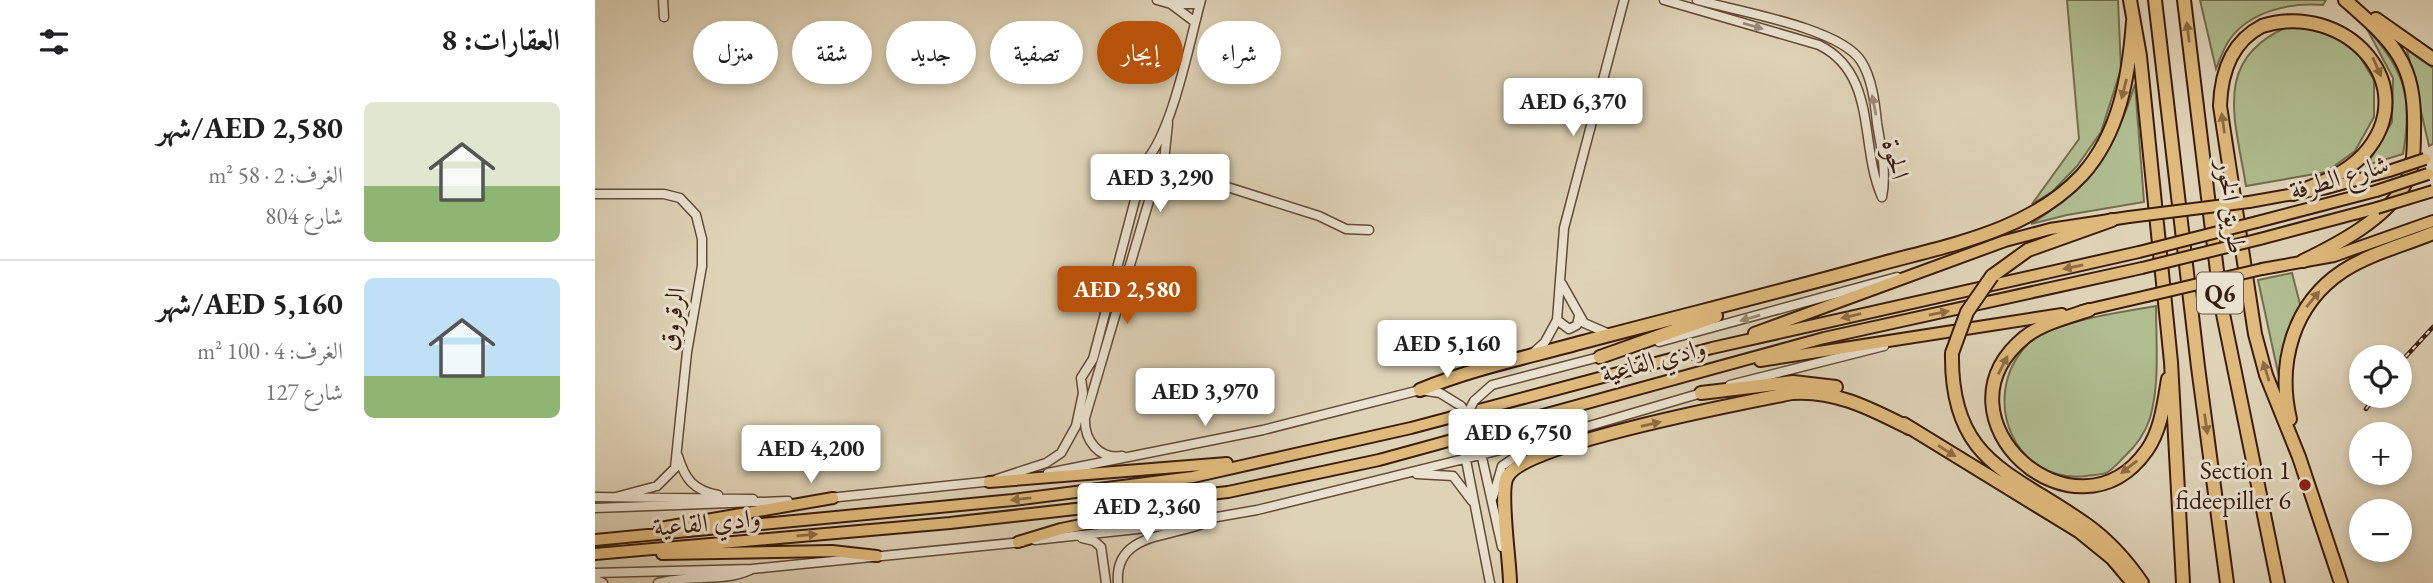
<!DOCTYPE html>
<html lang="ar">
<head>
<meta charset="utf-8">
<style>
  body { margin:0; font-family:"EB Garamond",Amiri,serif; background:#f2f2f2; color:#202124; direction:rtl; height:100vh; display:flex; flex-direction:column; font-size:26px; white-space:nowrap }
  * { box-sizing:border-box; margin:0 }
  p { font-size:23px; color:#757577 }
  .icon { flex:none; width:38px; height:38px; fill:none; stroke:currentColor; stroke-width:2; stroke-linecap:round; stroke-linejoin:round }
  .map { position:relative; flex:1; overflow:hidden; direction:ltr }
  .panel { display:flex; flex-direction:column; background:#fff; width:595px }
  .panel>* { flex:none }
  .guide { position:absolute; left:21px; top:21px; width:665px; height:63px; direction:rtl; display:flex; gap:14px }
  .controls { position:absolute; left:1754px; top:345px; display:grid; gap:14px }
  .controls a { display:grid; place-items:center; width:63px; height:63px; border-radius:50%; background:#fff; box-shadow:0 4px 10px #0003; font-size:35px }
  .price { position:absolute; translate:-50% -60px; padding:0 16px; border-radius:7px; background:#fff; color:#222; font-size:23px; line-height:46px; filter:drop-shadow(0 2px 4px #0008) }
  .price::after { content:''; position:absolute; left:50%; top:42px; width:21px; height:16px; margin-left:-10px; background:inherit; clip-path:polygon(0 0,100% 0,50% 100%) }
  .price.current { background:#b45309; color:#fff }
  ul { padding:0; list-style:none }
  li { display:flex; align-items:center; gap:21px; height:175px; padding:0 35px }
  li+li { border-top:2px solid #e0e0e0 }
  li span { display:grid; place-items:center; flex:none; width:196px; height:140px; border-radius:10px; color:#555 }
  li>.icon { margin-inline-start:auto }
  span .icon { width:84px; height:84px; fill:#fffc; stroke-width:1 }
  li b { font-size:30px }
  h2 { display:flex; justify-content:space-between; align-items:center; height:84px; padding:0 35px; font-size:30px }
  .tag { padding:0 24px; border-radius:32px; background:#fff; box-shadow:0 4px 10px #0003; font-size:24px; line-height:63px }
  .tag.current { background:#b45309; color:#fff }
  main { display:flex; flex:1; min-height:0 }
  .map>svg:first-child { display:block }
  .green { fill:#afbd90; stroke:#756d4e; stroke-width:2 }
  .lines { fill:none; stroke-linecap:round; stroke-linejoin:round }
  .minor-casing { stroke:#644a37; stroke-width:11 }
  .major-casing { stroke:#3b1d0c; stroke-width:14 }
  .highway-casing { stroke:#3b1d0c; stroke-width:16 }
  .minor { stroke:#eae2d0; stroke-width:8 }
  .major { stroke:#e0ba7c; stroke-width:10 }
  .highway { stroke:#e0ba7c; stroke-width:12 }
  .rail-casing { stroke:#3b1d0c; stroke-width:4.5 }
  .rail { stroke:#eae2d0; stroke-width:2; stroke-dasharray:5; stroke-linecap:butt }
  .minor-bridge-casing { stroke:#644a37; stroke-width:11; stroke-linecap:butt }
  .major-bridge-casing { stroke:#3b1d0c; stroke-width:14; stroke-linecap:butt }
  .highway-bridge-casing { stroke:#3b1d0c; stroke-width:16; stroke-linecap:butt }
  .minor-bridge { stroke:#eae2d0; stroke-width:8 }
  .major-bridge { stroke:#e0ba7c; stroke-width:10 }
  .highway-bridge { stroke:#e0ba7c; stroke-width:12 }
  .oneway { fill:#9b8978 }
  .oneway2 { fill:#8e6c44 }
  .poi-dot { fill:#8f2418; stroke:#eae2d0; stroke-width:2.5 }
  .labels { text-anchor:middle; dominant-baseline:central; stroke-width:6; stroke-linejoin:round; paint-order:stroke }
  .shield { fill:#eae2d0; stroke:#705847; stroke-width:2 }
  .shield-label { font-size:24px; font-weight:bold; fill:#3b1d0c }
  .street-label { font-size:26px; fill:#3b1d0c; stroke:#eae2d0 }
  .poi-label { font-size:26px; fill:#3b1d0c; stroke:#eae2d0; text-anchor:end }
</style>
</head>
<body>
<main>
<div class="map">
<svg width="1838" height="583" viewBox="0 0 1838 583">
  <rect width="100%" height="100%" fill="#dfd3b7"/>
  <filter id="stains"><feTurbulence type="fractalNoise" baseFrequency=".00286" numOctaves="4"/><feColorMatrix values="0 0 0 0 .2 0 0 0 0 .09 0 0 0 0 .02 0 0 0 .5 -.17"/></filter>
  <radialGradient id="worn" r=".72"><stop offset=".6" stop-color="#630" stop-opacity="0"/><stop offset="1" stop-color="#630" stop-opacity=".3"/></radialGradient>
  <!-- green -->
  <path class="green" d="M1472,0H1523L1526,69L1506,132L1482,166L1457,192L1437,204L1484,139Z
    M1605,0H1731L1728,5C1697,2 1655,11 1635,39C1629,47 1625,59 1621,69Z
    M1697,25L1726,28L1759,47L1779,80V117L1760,151L1731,172L1651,186C1640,118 1616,57 1697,25Z
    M1771,27C1810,70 1818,97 1808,154L1772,165L1797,122L1798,78Z
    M1812,50L1838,68V144L1834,146Z
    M1540,84L1549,202L1472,215L1436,224C1493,187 1520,150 1540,84Z
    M1697,273L1706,308L1685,382L1663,280Z
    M1561,306C1561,342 1565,383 1555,418C1550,434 1541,446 1529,457C1524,462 1519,468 1513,472C1508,475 1499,475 1492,476C1420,485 1384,399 1430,347C1452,321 1527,312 1561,306Z"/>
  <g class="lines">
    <defs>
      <path id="minor" d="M68,0L69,17
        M562,0L576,4H605
        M1069,0L1224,45C1283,74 1264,146 1287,197
        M1102,0C1142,11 1245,28 1266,61C1277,78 1280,103 1282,123C1286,148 1292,172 1287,197
        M576,4L600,22
        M569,167L724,216L751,229L774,230
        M550,171L558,177L568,171L573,123
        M0,194H69L85,198L101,215L107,239V266L92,352L80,468L62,486L21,497
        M967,284L989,323L1012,333
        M962,320L974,329L982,325L984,316
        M1064,342L1302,277
        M937,354L950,342L962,320L969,228L1029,0
        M1135,385L1289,346
        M879,401L897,385L1008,356
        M884,444L907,547
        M870,455L895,583
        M83,456C90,479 98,490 123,495
        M527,456C504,460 489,440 490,418L561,177
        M453,473L668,430L825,390L845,393L866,406
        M822,474L858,476L877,501
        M402,479L451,463L466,453L481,426L488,393L486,378L498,359L550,162C578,131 594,43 606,0
        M0,497L158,499
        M898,497L907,466L935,447
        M234,498L398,481
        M0,508L193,501
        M487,538L499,541L506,547L511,583
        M440,540L570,526L662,510L950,439L1110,392
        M0,573L157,569L427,542
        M0,579L8,583
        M63,583C93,574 127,583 155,570
        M523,583C519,534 573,537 607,524"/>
      <path id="major" d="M1654,202L1732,188L1794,171
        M1662,222L1781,191
        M1665,239L1782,208
        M1667,269L1739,256L1838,221
        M1487,311L1552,296
        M1159,333L1410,241L1455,229L1534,217
        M1165,361L1467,314
        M394,482L632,463
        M65,528L238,498
        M0,540L418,500L598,477L816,428L1117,348L1544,252
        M423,542L466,529L600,502
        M0,554L355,523L633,492L784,460L1229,338L1547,268
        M67,554L237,551L282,556"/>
      <path id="highway" d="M1535,0L1545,56L1576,362L1588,583
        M1560,0L1603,367L1632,583
        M1589,0L1626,304L1683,583
        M1781,19L1838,59
        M1698,194C1723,184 1749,175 1768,155C1831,86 1750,0 1667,26C1636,42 1626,73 1625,106L1660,334L1671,375L1704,457L1746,583
        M1708,261C1743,244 1791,219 1810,184C1819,168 1819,148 1819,131C1821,62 1799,43 1750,0
        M1397,276L1433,250L1517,220
        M1494,310C1473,317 1448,323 1430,337C1331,418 1481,551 1552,450C1566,430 1569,403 1573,379
        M1357,353C1355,463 1418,472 1492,525C1514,541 1532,561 1547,583
        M1005,357L1121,316
        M825,390C878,368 934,357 988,342C1086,316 1184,292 1281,265C1353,245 1434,232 1487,175C1525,133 1534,75 1538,21
        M1106,393L1198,382L1241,387
        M1695,419C1682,363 1698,304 1748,271C1774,254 1809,245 1838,233
        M1309,424L1485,532L1517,558L1538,583
        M915,583C915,561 904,491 912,477C929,444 1152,402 1197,393C1241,390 1276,409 1314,428"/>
    </defs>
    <!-- minor casing -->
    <use href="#minor" class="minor-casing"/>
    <!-- major casing -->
    <use href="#major" class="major-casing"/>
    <!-- highway casing -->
    <use href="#highway" class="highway-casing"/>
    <!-- minor -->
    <use href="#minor" class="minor"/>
    <!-- major -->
    <use href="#major" class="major"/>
    <!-- highway -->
    <use href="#highway" class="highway"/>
    <defs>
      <path id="rail" d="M1804,364L1838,327
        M1771,409L1780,396"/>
    </defs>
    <!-- rail casing -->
    <use href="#rail" class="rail-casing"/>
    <!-- rail -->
    <use href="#rail" class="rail"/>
    <defs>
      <path id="minor-bridge" d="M866,406L879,424L884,444
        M869,449L868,422L879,401"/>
      <path id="major-bridge" d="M1794,171L1830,159
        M1781,191L1833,174
        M1782,208L1838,191
        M1534,217L1654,202
        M1544,252L1662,222
        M1547,268L1665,239
        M1552,296L1667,269"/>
      <path id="highway-bridge" d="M1357,353L1372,312L1397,276"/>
    </defs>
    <!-- minor-bridge casing -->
    <use href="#minor-bridge" class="minor-bridge-casing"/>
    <!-- major-bridge casing -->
    <use href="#major-bridge" class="major-bridge-casing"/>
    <!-- highway-bridge casing -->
    <use href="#highway-bridge" class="highway-bridge-casing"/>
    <!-- minor-bridge -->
    <use href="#minor-bridge" class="minor-bridge"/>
    <!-- major-bridge -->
    <use href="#major-bridge" class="major-bridge"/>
    <!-- highway-bridge -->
    <use href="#highway-bridge" class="highway-bridge"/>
  </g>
  <!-- one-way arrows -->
  <defs><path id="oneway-solid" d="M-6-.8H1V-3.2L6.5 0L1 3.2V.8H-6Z" transform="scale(1.75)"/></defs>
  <g class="oneway">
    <use href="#oneway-solid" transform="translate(1158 26) rotate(16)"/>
    <use href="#oneway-solid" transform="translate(1279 105) rotate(-101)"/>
    <use href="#oneway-solid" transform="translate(1155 318) rotate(164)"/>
  </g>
  <g class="oneway2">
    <use href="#oneway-solid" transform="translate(1593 32) rotate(-97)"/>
    <use href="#oneway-solid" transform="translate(1782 67) rotate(66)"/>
    <use href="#oneway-solid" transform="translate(1529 89) rotate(104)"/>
    <use href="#oneway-solid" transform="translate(1628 123) rotate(-98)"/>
    <use href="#oneway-solid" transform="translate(1478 267) rotate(168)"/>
    <use href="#oneway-solid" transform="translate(1718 299) rotate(-51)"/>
    <use href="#oneway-solid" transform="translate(1344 313) rotate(-12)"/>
    <use href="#oneway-solid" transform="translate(1256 316) rotate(167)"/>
    <use href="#oneway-solid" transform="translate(1408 365) rotate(-63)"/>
    <use href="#oneway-solid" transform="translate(1671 371) rotate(-107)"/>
    <use href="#oneway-solid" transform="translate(1056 424) rotate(-13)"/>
    <use href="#oneway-solid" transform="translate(1611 424) rotate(82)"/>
    <use href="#oneway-solid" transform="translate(1352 451) rotate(32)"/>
    <use href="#oneway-solid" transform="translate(1534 467) rotate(142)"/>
    <use href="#oneway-solid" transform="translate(426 499) rotate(174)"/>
    <use href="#oneway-solid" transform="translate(212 535) rotate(-5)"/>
  </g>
  <!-- markers -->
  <circle class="poi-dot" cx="1710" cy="485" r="7"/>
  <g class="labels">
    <!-- shield labels -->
    <rect class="shield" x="1602" y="272.5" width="46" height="41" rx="5"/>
    <g class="shield-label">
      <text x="1625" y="293">Q6</text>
    </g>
    <!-- street labels -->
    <g class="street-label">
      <text transform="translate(1301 159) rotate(75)">الحوة</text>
      <text transform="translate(1744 177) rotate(-16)">شارع الطرفة</text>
      <text transform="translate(1637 207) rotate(83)">طريق الخور</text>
      <text transform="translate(77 319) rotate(-81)">الرقروق</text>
      <text transform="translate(1058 360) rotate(-15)">وادي القاعية</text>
      <text transform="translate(112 522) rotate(-5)">وادي القاعية</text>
    </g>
    <!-- poi labels -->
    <g class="poi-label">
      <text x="1696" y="470">Section 1<tspan x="1696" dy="30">fideepiller 6</tspan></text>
    </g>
  </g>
  <rect width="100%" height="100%" filter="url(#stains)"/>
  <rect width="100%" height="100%" fill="url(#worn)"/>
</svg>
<div class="controls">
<a><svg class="icon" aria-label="locate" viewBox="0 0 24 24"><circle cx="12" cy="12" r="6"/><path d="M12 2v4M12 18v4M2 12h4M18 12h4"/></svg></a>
<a>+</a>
<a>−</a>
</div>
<b class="price" style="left:978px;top:138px">AED 6,370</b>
<b class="price" style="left:565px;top:214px">AED 3,290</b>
<b class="price current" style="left:532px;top:326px">AED 2,580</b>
<b class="price" style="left:852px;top:380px">AED 5,160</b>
<b class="price" style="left:610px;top:428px">AED 3,970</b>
<b class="price" style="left:923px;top:469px">AED 6,750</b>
<b class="price" style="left:216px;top:485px">AED 4,200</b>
<b class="price" style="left:552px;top:543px">AED 2,360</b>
<div class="guide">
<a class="tag">شراء</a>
<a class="tag current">إيجار</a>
<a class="tag">تصفية</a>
<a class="tag">جديد</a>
<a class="tag">شقة</a>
<a class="tag">منزل</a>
</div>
</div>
<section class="panel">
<h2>العقارات: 8<svg class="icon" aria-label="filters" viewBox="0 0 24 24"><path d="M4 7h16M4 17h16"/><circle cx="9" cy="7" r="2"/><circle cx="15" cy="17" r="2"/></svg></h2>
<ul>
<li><span style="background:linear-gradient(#dfe7d0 60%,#8fb573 0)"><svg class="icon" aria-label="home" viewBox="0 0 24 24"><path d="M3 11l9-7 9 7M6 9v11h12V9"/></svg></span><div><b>AED 2,580/شهر</b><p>الغرف: 2 · 58 m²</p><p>شارع 804</p></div></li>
<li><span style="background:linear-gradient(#bfe0f5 70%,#8fb573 0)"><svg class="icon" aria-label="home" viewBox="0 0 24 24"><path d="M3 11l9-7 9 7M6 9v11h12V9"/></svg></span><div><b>AED 5,160/شهر</b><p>الغرف: 4 · 100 m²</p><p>شارع 127</p></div></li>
</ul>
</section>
</main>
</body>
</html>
